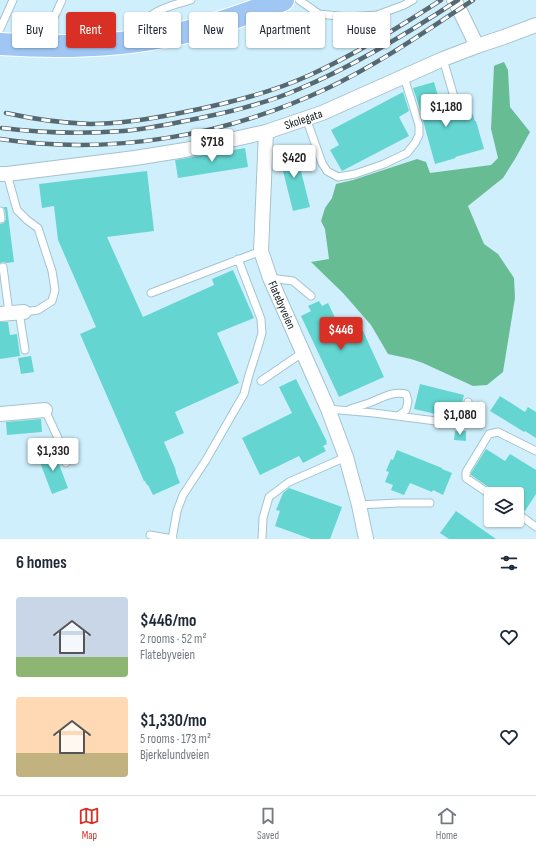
<!DOCTYPE html>
<html lang="en">
<head>
<meta charset="utf-8">
<style>
  body { margin:0; font-family:"Sofia Sans Condensed",sans-serif; background:#f6f6f7; color:#1f2937; height:100vh; display:flex; flex-direction:column; font-size:15px; white-space:nowrap }
  * { box-sizing:border-box; margin:0 }
  p { font-size:13px; color:#747a83 }
  .icon { flex:none; width:22px; height:22px; fill:none; stroke:currentColor; stroke-width:2; stroke-linecap:round; stroke-linejoin:round }
  .map { position:relative; height:539px; overflow:hidden }
  .drawer { display:flex; flex-direction:column; background:#fff; flex:1 }
  .drawer>* { flex:none }
  .guide { position:absolute; left:12px; top:12px; width:512px; height:36px; display:flex; gap:8px }
  .fabs { position:absolute; left:484px; top:487px; display:grid; gap:8px }
  .fabs a { display:grid; place-items:center; width:40px; height:40px; border-radius:4px; background:#fff; box-shadow:0 1px 3px #0004; font-size:20px }
  .price { position:absolute; translate:-50% -34px; padding:0 9px; border-radius:4px; background:#fff; color:#222; font-size:13px; line-height:26px; filter:drop-shadow(0 1px 2px #0008) }
  .price::after { content:''; position:absolute; left:50%; top:24px; width:12px; height:9px; margin-left:-6px; background:inherit; clip-path:polygon(0 0,100% 0,50% 100%) }
  .price.selected { background:#d93025; color:#fff }
  ul { padding:0; list-style:none }
  li { display:flex; align-items:center; gap:12px; height:100px; padding:0 16px }
  li span { display:grid; place-items:center; flex:none; width:112px; height:80px; border-radius:4px; color:#555 }
  li>.icon { margin-inline-start:auto }
  span .icon { width:48px; height:48px; fill:#fffc; stroke-width:1 }
  li b { font-size:17px }
  h2 { display:flex; justify-content:space-between; align-items:center; height:48px; padding:0 16px; font-size:17px }
  .tag { padding:0 14px; border-radius:4px; background:#fff; box-shadow:0 1px 3px #0004; font-size:14px; line-height:36px }
  .tag.selected { background:#d93025; color:#fff }
  .menu { display:flex; justify-content:space-around; align-items:center; height:56px; border-top:1px solid #e0e1e3; background:#fff; font-size:11px; color:#747a83 }
  .menu a { display:grid; justify-items:center; gap:2px }
  .menu .selected { color:#d93025 }
  .map>svg:first-child { display:block }
  .forest { fill:#68bc94 }
  .building { fill:#65d5d1 }
  .lines { fill:none; stroke-linecap:round; stroke-linejoin:round }
  .lane-casing { stroke:#a4c3cf; stroke-width:9 }
  .street-casing { stroke:#a4c3cf; stroke-width:16 }
  .primary-casing { stroke:#fff; stroke-width:24 }
  .lane { stroke:#fff; stroke-width:7 }
  .street { stroke:#fff; stroke-width:14 }
  .primary { stroke:#a0c6f4; stroke-width:22 }
  .rail-casing { stroke:#566971; stroke-width:4.5 }
  .rail { stroke:#fff; stroke-width:3; stroke-dasharray:9; stroke-linecap:butt }
  .labels { text-anchor:middle; dominant-baseline:central; stroke-width:4; stroke-linejoin:round; paint-order:stroke }
  .street-label { font-size:12px; fill:#0b171b; stroke:#fff }
</style>
</head>
<body>
<div class="map">
<svg width="536" height="539" viewBox="0 0 536 539">
  <rect width="100%" height="100%" fill="#cfeffc"/>
  <!-- forest -->
  <path class="forest" d="M504,62L508,70L510,107L530,132L515,159L503,178L468,206L484,244L498,254L514,278L515,298L503,372L487,385L473,386L423,363L411,359L388,354L371,325L343,293L311,262L329,259L325,229L321,221L325,208L332,198L336,184L353,180L417,159L426,162L430,173L491,165L498,158L491,129L494,66L496,65Z"/>
  <!-- building -->
  <path class="building" d="M434,82L445,120L455,117L460,119L462,118L464,115L472,113L475,121H476L484,149L455,157L456,158L435,164L419,106L413,88Z
    M403,92L409,111L399,117L409,136L342,171L330,150L339,145L331,130Z
    M295,147L310,207L293,211L278,151Z
    M245,148L248,167L178,178L175,160Z
    M147,171L154,231L107,237L143,317L214,285L212,279L233,270L254,318L217,333L239,383L175,412L184,433L164,442L175,468L176,472V473L180,483L153,495L148,485H147L145,481H144L80,334L96,327L58,240L54,206L42,208L39,184Z
    M3,207H7L14,262L6,263L3,262L0,263V224L4,223L6,219L5,210Z
    M319,301L322,306L328,303L345,339L363,331L384,377L339,397L301,316L311,311L308,306Z
    M0,322H8L10,335L17,334L20,356L0,359Z
    M31,356L34,372L21,374L18,358Z
    M296,379L327,442H326L327,444L323,446L326,451L303,463L299,456L260,475L242,438L292,413L279,387Z
    M420,384L464,395L458,419L414,409Z
    M500,396L525,412L528,407L536,412V438L525,431L524,432L490,411Z
    M41,419L42,432L7,435L6,422Z
    M455,431H466V441L454,440Z
    M486,449L505,461L510,454L536,470V494L525,511L517,506V494H497L494,491L471,475V473Z
    M397,450L442,468V469L452,473L443,495L433,490L432,492L410,483L404,495L391,490L393,485L385,482L389,472L386,471L391,459L393,460Z
    M54,451L68,488L52,494L38,457Z
    M289,488L342,507L330,539H311L275,526L280,511L276,510L283,493Z
    M456,511L496,539H449L440,533Z"/>
  <g class="lines">
    <defs>
      <path id="lane" d="M299,0L319,14L348,17L377,15L404,5L413,0
        M0,29L13,0
        M134,38C136,33 139,28 142,24C154,9 173,5 191,0
        M42,44L62,0
        M443,59L459,114
        M306,118L322,163L327,171L338,177L355,174L384,164L407,153L415,143L419,135V125L404,77
        M7,174L17,210L27,220L38,228L52,271L55,290L52,301L38,310L24,312
        M0,211L1,219
        M3,267L9,313
        M270,278L293,281L311,296
        M151,293L261,251
        M19,312L25,350
        M261,381L302,353
        M328,409L374,413L459,424L464,422L468,402
        M350,409C356,407 363,405 369,403C382,398 391,391 406,394L408,401L406,410L398,416
        M45,410L58,438L66,463
        M491,495L466,478V472L489,434L498,432L536,451
        M359,505L398,503H430
        M517,513L536,527
        M150,535L173,539
        M172,539L177,511L183,495L206,460L244,394L249,375L257,350L262,333L261,319L238,259
        M262,539L263,518L269,497L289,482L346,457"/>
      <g id="street">
        <path d="M454,0L459,9L477,46"/>
        <path id="s1" d="M266,132L261,251L270,278L328,409L346,457L359,505L366,539"/>
        <path id="s2" d="M0,174H7L135,158L185,150L266,132L322,113L443,59L477,46L504,37L536,25"/>
        <path d="M0,314L24,312"/>
        <path d="M0,414L45,410"/>
      </g>
      <path id="primary" d="M0,44C57,48 116,47 173,35C210,27 247,14 283,0"/>
    </defs>
    <!-- lane casing -->
    <use href="#lane" class="lane-casing"/>
    <!-- street casing -->
    <use href="#street" class="street-casing"/>
    <!-- primary casing -->
    <use href="#primary" class="primary-casing"/>
    <!-- lane -->
    <use href="#lane" class="lane"/>
    <!-- street -->
    <use href="#street" class="street"/>
    <!-- primary -->
    <use href="#primary" class="primary"/>
    <defs>
      <path id="rail" d="M6,113C33,119 61,123 90,124C120,124 150,119 180,113C224,104 268,94 310,75C356,54 399,27 441,0
        M2,128C42,133 82,134 123,131C149,129 175,123 200,118C234,111 268,103 299,89C354,66 408,33 458,0
        M0,139C111,156 226,136 328,88C379,64 426,31 473,0"/>
    </defs>
    <!-- rail casing -->
    <use href="#rail" class="rail-casing"/>
    <!-- rail -->
    <use href="#rail" class="rail"/>
  </g>
  <g class="labels">
    <!-- street labels -->
    <g class="street-label">
      <text stroke="none"><textPath href="#s2" startOffset="309">Skolegata</textPath></text>
      <text stroke="none"><textPath href="#s1" startOffset="177">Flatebyveien</textPath></text>
    </g>
  </g>
</svg>
<div class="fabs">
<a><svg class="icon" aria-label="layers" viewBox="0 0 24 24"><path d="M12 4l9 5-9 5-9-5zM3 14l9 5 9-5"/></svg></a>
</div>
<b class="price" style="left:446px;top:128px">$1,180</b>
<b class="price" style="left:212px;top:163px">$718</b>
<b class="price" style="left:294px;top:179px">$420</b>
<b class="price selected" style="left:341px;top:351px">$446</b>
<b class="price" style="left:460px;top:436px">$1,080</b>
<b class="price" style="left:53px;top:472px">$1,330</b>
<div class="guide">
<a class="tag">Buy</a>
<a class="tag selected">Rent</a>
<a class="tag">Filters</a>
<a class="tag">New</a>
<a class="tag">Apartment</a>
<a class="tag">House</a>
</div>
</div>
<section class="drawer">
<h2>6 homes<svg class="icon" aria-label="filters" viewBox="0 0 24 24"><path d="M4 7h16M4 17h16"/><circle cx="9" cy="7" r="2"/><circle cx="15" cy="17" r="2"/></svg></h2>
<ul>
<li><span style="background:linear-gradient(#c9d6e8 75%,#8fb573 0)"><svg class="icon" aria-label="home" viewBox="0 0 24 24"><path d="M3 11l9-7 9 7M6 9v11h12V9"/></svg></span><div><b>$446/mo</b><p>2 rooms · 52 m²</p><p>Flatebyveien</p></div><svg class="icon" aria-label="heart" viewBox="0 0 24 24"><path d="M12 20l-8-8c-3-5 5-10 8-4 3-6 11-1 8 4z"/></svg></li>
<li><span style="background:linear-gradient(#ffd9b3 70%,#c2b280 0)"><svg class="icon" aria-label="home" viewBox="0 0 24 24"><path d="M3 11l9-7 9 7M6 9v11h12V9"/></svg></span><div><b>$1,330/mo</b><p>5 rooms · 173 m²</p><p>Bjerkelundveien</p></div><svg class="icon" aria-label="heart" viewBox="0 0 24 24"><path d="M12 20l-8-8c-3-5 5-10 8-4 3-6 11-1 8 4z"/></svg></li>
</ul>
</section>
<nav class="menu">
<a class="selected"><svg class="icon" aria-label="map" viewBox="0 0 24 24"><path d="M3 6l6-2 6 2 6-2v14l-6 2-6-2-6 2zM9 4v14M15 6v14"/></svg>Map</a>
<a><svg class="icon" aria-label="saved" viewBox="0 0 24 24"><path d="M7 4h10v16l-5-4-5 4z"/></svg>Saved</a>
<a><svg class="icon" aria-label="home" viewBox="0 0 24 24"><path d="M3 11l9-7 9 7M6 9v11h12V9"/></svg>Home</a>
</nav>
</body>
</html>
